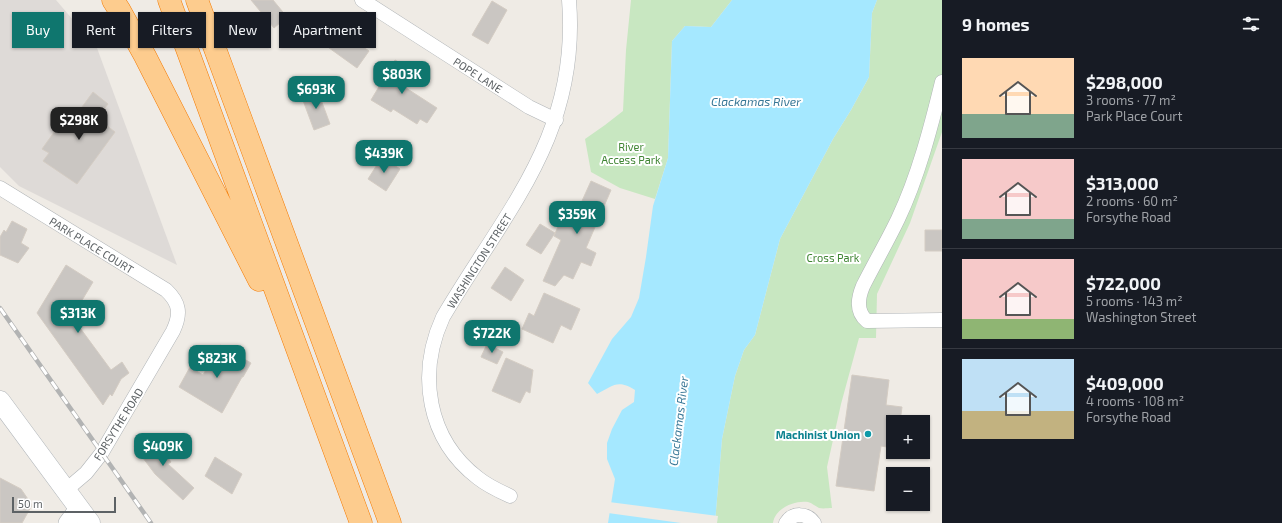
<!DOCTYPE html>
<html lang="en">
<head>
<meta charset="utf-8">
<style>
  body { margin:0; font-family:"Exo 2",sans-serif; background:#20242c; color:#f1f3f6; height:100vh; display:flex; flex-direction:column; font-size:15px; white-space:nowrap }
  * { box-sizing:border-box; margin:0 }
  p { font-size:13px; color:#9ea1a6 }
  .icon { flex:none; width:22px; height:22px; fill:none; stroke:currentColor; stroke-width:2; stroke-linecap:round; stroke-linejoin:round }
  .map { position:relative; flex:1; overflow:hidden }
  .panel { display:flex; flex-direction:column; background:#171b24; width:340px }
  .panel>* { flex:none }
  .hud { position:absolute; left:12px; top:12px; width:380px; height:36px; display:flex; gap:8px }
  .tools { position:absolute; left:886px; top:415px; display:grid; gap:8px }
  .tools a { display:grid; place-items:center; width:44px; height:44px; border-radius:0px; background:#171b24; box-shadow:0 1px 3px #0004; font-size:20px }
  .scale { position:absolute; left:12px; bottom:10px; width:104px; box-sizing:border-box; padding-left:4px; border:2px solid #5d6265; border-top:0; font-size:11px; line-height:14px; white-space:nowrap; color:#5d6265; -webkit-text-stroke:3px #fff; paint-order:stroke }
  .price { position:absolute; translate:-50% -34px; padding:0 9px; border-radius:8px; background:#0f766e; color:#fff; font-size:13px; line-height:26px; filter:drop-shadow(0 1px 2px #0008) }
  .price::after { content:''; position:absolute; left:50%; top:24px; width:12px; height:9px; margin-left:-6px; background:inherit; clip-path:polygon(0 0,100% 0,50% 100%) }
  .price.selected { background:#222; color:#fff }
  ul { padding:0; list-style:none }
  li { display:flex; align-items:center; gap:12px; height:100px; padding:0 20px }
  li+li { border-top:1px solid #363941 }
  li span { display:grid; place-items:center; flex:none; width:112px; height:80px; border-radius:0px; color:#555 }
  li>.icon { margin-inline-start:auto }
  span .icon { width:48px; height:48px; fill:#fffc; stroke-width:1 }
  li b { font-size:17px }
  h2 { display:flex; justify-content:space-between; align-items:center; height:48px; padding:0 20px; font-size:17px }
  .chip { padding:0 14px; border-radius:0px; background:#171b24; box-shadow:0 1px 3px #0004; font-size:14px; line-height:36px }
  .chip.selected { background:#0f766e; color:#fff }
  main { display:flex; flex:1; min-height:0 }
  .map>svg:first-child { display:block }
  .industrial { fill:#dedad7 }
  .green { fill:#c8e7c1 }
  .water { fill:#a5e8ff }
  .pier { fill:#efebe5 }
  .building { fill:#cac6c2; stroke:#d4ccc3 }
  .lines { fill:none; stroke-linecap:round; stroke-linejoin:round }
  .minor-casing { stroke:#b0b4b7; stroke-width:15 }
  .tertiary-casing { stroke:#b0b4b7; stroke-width:18 }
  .secondary-casing { stroke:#b1b6ba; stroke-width:21 }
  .motorway-casing { stroke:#f47a00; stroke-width:23 }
  .minor { stroke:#fff; stroke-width:14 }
  .tertiary { stroke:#fff; stroke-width:17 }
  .secondary { stroke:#fff; stroke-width:20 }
  .motorway { stroke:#fdcc8e; stroke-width:22 }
  .rail-casing { stroke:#b2b3b3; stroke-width:4.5 }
  .rail { stroke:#fff; stroke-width:3; stroke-dasharray:9; stroke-linecap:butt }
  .culture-dot { fill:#0f9aa8; stroke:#fff; stroke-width:1.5 }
  .labels { text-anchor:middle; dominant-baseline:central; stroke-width:4; stroke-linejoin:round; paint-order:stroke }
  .street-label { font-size:11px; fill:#5d6265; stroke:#fff }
  .park-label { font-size:11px; fill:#408534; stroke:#fff }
  .culture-label { font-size:11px; font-weight:bold; fill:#0d838f; stroke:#fff; text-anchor:end }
  .water-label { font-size:12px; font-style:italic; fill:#397897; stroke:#fff }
</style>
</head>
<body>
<main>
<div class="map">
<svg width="942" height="523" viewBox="0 0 942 523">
  <rect width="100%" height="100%" fill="#efebe5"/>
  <!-- industrial -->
  <path class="industrial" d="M0,0H56L97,48L177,265L19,186L0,167Z"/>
  <!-- green -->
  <path class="green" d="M631,0H732L711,27L685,26L672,41L668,158L655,199L620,188L591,172L585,139L605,125L623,111L626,50Z
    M877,0H942V132L910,223L877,294L876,338H859L841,404L827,467L832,508C828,508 823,509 819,508C815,506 812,503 808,502C795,500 775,508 773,523H715L722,439L735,376L744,350L755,335L780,239L833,139L851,110L869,77L872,13Z"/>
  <!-- water -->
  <path class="water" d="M732,0H877L872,13L869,77L851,110L833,139L780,239L755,335L744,350L735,376L722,439L715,523H608L615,479L607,459V443L612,429L622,410L634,402L635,390C617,379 613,386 597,394L588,383L612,339L631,317L639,298L646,257L653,206L668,158L672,41L685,26L711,27Z"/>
  <!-- pier -->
  <path class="pier" d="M609,502L718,516L717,523H681L608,513Z"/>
  <!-- building -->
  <path class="building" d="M251,0H273L287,17L274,28Z
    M492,1L507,10L488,44L472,35Z
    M330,23L369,51L357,68L318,40Z
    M395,60L416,72L406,88L437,108L427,123L420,119L417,124L393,109L391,112L371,100Z
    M317,89L330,124L314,130L301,95Z
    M93,92L108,104L97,118L115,132L77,184L43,161L49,153L42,149L65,117L71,122Z
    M382,157L400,169L386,191L368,179Z
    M591,181L611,190L586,248L596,253L591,266L581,262L573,279L564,275L555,286L543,281L561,240L554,236L566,208L577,212Z
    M12,221L27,229L21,243L29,248L18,263L0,255V237L4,230L6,232Z
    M540,224L555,233L541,254L526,245Z
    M925,230H942V251H925Z
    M66,265L93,282L72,317L111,370L122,362L129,373L121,379L112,396L110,394L103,405L37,313Z
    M505,267L524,280L511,301L491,288Z
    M544,293L580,309L571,330L561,325L553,343L522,329L529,313L534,316Z
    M487,344L503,352L497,364L481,357Z
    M220,345L251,363L243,377H242L222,413L179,387L190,367L203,375Z
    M506,358L533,370L530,393L526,391L520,403L492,391Z
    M852,375L889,380L886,405L902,407L900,422H893V448L881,446L874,491L836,486Z
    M150,434L171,462L168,464L194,488L183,500L155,474L134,446Z
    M215,457L242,474L232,494L205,476Z
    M0,478L21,489L32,505L22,523H0Z"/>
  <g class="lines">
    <defs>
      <g id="minor">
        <path id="s1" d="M362,0L529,107L556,120"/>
        <path d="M942,82C931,127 918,177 898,219C887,242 874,264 863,286C858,298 856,312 867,321L942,320"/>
        <path id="s2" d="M0,188L166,290C180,303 181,314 173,331L101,454L86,473L66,490"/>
        <path id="s3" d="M510,496C499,491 488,486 478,478C427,439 417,374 443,317C506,210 580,134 569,0"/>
        <path d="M786,523C793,512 807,513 814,523"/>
      </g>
      <path id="tertiary" d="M67,523L79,507"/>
      <path id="secondary" d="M0,401L90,523"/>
      <path id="motorway" d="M113,0L120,11L145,56L259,280
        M169,0L361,523
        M197,0L390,523"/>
    </defs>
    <!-- minor casing -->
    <use href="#minor" class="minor-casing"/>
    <!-- tertiary casing -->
    <use href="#tertiary" class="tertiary-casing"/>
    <!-- secondary casing -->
    <use href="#secondary" class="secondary-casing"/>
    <!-- motorway casing -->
    <use href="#motorway" class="motorway-casing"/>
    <!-- minor -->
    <use href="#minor" class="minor"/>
    <!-- tertiary -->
    <use href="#tertiary" class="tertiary"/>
    <!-- secondary -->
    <use href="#secondary" class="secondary"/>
    <!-- motorway -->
    <use href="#motorway" class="motorway"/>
    <defs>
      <path id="rail" d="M0,308L151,523"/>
    </defs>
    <!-- rail casing -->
    <use href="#rail" class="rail-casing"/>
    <!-- rail -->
    <use href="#rail" class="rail"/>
  </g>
  <!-- markers -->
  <circle class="culture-dot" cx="868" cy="434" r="4"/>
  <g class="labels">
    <!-- street labels -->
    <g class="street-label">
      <text stroke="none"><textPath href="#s1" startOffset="138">POPE LANE</textPath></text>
      <text stroke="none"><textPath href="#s2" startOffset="108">PARK PLACE COURT</textPath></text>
      <text stroke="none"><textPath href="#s3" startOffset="282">WASHINGTON STREET</textPath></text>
      <text transform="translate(118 424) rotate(-58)">FORSYTHE ROAD</text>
    </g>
    <!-- park labels -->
    <g class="park-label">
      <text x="631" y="146">River<tspan x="631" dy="13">Access Park</tspan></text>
      <text x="833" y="257">Cross Park</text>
    </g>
    <!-- culture labels -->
    <g class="culture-label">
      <text x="860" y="434">Machinist Union</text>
    </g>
    <!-- water labels -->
    <g class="water-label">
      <text x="756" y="101">Clackamas River</text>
      <text transform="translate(678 421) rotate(-83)">Clackamas River</text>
    </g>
  </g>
</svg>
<div class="tools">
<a>+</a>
<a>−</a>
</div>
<div class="scale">50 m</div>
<b class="price" style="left:402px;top:95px">$803K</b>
<b class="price" style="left:316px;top:110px">$693K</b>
<b class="price selected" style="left:79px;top:141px">$298K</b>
<b class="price" style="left:384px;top:174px">$439K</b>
<b class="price" style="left:577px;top:235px">$359K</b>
<b class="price" style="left:78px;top:334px">$313K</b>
<b class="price" style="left:492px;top:354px">$722K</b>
<b class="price" style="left:217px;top:379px">$823K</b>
<b class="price" style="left:163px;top:467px">$409K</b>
<div class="hud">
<a class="chip selected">Buy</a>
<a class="chip">Rent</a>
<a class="chip">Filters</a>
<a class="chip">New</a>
<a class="chip">Apartment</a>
</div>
</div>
<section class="panel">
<h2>9 homes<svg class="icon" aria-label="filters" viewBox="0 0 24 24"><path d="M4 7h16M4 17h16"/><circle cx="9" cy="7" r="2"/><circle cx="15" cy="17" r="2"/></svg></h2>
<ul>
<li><span style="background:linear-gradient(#ffd9b3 70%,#7fa58c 0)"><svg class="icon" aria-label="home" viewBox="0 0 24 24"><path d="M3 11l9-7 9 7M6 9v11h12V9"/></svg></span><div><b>$298,000</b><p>3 rooms · 77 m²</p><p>Park Place Court</p></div></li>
<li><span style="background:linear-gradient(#f6c9c9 75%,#7fa58c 0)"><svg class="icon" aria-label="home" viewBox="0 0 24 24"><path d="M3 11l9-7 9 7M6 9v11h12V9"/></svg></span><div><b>$313,000</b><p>2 rooms · 60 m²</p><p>Forsythe Road</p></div></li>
<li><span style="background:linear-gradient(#f6c9c9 75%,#8fb573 0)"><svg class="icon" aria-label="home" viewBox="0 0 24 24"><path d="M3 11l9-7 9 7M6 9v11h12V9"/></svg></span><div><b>$722,000</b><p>5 rooms · 143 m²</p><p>Washington Street</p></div></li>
<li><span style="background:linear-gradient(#bfe0f5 65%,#c2b280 0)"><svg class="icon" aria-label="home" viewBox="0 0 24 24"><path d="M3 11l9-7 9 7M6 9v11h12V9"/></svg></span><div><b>$409,000</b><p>4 rooms · 108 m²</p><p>Forsythe Road</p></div></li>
</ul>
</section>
</main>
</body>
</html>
